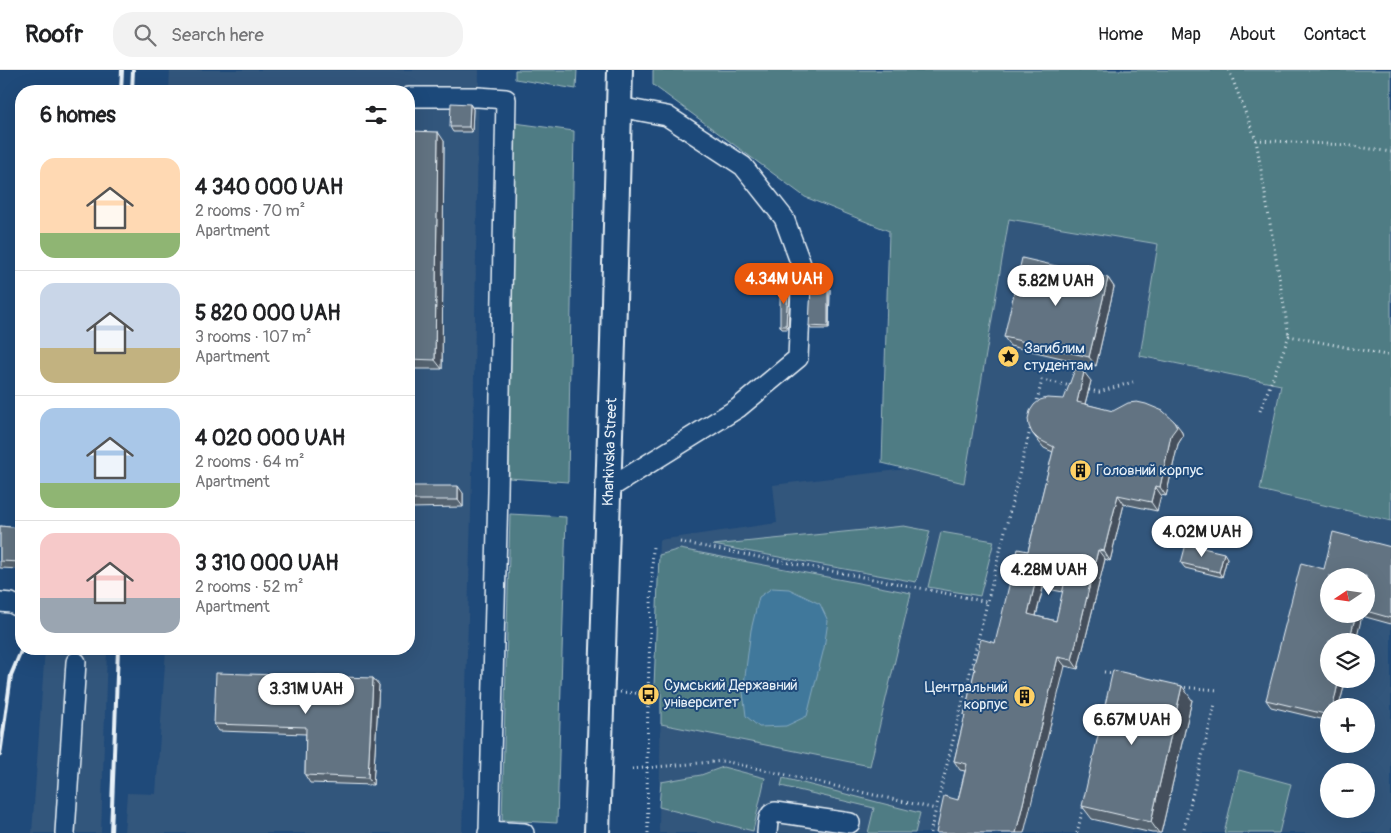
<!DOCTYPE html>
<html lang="en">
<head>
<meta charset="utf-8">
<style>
  body { margin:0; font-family:Pangolin,sans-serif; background:#f2f2f2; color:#202124; height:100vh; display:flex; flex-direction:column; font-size:19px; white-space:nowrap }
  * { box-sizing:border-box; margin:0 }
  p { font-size:16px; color:#757577 }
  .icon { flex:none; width:28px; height:28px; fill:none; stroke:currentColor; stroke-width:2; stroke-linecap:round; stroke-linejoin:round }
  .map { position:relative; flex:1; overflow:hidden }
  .sheet { position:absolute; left:15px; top:15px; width:400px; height:570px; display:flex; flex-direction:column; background:#fff; border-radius:20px; box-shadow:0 5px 20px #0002 }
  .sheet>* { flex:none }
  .needle { width:32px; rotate:257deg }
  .buttons { position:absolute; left:1320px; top:498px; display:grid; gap:10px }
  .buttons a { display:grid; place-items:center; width:55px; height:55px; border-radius:50%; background:#fff; box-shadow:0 5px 20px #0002; font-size:25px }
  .price { position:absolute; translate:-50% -42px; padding:0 11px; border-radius:18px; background:#fff; color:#222; font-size:16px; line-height:32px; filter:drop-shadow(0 1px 2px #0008) }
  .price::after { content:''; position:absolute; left:50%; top:30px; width:15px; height:11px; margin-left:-8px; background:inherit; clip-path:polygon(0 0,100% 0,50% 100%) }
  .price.current { background:#ea580c; color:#fff }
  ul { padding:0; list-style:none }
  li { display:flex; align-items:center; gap:15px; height:125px; padding:0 25px }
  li+li { border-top:1px solid #e0e0e0 }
  li span { display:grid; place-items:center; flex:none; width:140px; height:100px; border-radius:15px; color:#555 }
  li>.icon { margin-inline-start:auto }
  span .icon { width:60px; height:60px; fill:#fffc; stroke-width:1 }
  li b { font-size:21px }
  h2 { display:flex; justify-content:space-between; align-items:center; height:60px; padding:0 25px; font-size:21px }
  header { display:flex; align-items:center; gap:30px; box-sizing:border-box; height:70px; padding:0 25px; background:#fff; border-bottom:1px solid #e0e0e0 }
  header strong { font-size:24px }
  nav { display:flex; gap:28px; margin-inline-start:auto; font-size:18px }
  .search { width:350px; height:45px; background:#f2f2f2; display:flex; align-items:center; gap:12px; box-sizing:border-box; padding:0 18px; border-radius:20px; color:#757577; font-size:19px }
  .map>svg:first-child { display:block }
  .built { fill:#33567c; fill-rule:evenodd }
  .green { fill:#4f7c84; stroke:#9cb6be }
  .water { fill:#40789b; stroke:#83a8c0 }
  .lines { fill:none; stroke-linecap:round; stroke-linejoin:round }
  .minor-casing { stroke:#e8f1f8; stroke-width:22 }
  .major-casing { stroke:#e8f1f8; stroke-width:28 }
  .path { stroke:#e8f1f8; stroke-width:3; stroke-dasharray:1 4; stroke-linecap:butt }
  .minor { stroke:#1f4a7a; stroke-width:19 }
  .major { stroke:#1f4a7a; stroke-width:24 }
  .rail { stroke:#e8f1f8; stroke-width:4 }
  .wall { fill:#546370; stroke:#e8f1f8; fill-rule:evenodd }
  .shaded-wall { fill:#45505b; stroke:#e8f1f8 }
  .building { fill:#627382; stroke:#e8f1f8; fill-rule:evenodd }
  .labels { text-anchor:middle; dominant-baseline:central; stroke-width:4; stroke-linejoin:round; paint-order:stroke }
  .poi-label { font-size:15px; fill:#e8f1f8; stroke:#1f4a7a; text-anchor:start }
  .street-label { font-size:15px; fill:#e8f1f8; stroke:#1f4a7a }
</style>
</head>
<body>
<header>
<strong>Roofr</strong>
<div class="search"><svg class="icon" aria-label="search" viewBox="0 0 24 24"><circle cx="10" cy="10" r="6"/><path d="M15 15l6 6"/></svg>Search here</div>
<nav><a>Home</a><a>Map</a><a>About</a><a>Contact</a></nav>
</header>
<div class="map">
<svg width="1391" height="763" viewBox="0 0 1391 763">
  <rect width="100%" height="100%" fill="#1f4a7a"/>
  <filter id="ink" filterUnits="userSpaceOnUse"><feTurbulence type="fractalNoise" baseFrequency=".02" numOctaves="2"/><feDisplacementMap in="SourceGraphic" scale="10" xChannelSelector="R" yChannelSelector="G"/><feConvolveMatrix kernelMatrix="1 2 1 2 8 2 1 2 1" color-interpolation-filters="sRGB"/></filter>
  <g filter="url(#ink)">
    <!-- built -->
    <path class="built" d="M170,0H479L473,370L462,763H124L127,723L156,724L166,579H409V21H169Z
      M1008,149L1158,174L1140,286L1281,315L1260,420L1391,451V763H659L661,621L654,617L659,470L777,453L773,415L906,399L964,412ZM1329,506H1366V544H1329ZM1329,571H1366V609H1329ZM1329,636H1366V674H1329ZM1329,701H1366V739H1329Z
      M45,579H88L107,580L101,763H32Z"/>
    <!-- green -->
    <path class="green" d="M515,0H577L576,19L515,9Z
      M653,0H1391V451L1260,420L1281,315L1140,286L1158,174L1009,149L964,413L882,393L889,161L805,127L653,15Z
      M515,53L574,61L568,412L509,408Z
      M510,444L566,447L557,753L502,750Z
      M904,456L930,461L916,512L713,475Z
      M941,462L994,471L980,526L928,517Z
      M680,479L911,523L870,696L661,654V621L654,617L659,485Z
      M723,697L765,708L753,761L659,737L661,712L701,705Z
      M1239,700L1291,714L1279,763H1224Z
      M783,708L920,743L915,763H868L874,738L781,716Z"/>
    <!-- water -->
    <path class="water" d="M772,518L789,519L820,534L828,551L824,578L807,646L786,656L759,657L746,646L743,622L751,560L759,527Z"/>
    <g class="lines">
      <defs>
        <path id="minor" d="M409,27H478L506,29L498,422L489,761
          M608,419L738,338L798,288L802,197L784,148L743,96L667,46L619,37
          M0,532L11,533L21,538
          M65,763L76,592
          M488,763L489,761L524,763
          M767,763C768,755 767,744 775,742L850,753"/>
        <path id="major" d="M597,763L613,272L620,0"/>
      </defs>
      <!-- minor casing -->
      <use href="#minor" class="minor-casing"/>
      <!-- major casing -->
      <use href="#major" class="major-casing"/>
      <!-- path -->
      <path class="path" d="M1229,0L1256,70L1345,75L1391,82
        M1256,70L1289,266
        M1089,320L1099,322L1133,312
        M1036,335L1042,310L1071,316
        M1260,341L1289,266L1391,286
        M680,472L915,517L988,532
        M1104,602L1113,603
        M1180,617L1219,620
        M620,622L648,624
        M632,699L724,691L936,739
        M648,763L647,697L648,624L653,475
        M930,763L1031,356
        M1077,763L1084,734
        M1183,763L1215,634"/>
      <!-- minor -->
      <use href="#minor" class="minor"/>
      <!-- major -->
      <use href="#major" class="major"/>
      <!-- rail -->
      <path class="rail" d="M121,21L122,0
        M132,21L133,0
        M0,685L11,605L22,579
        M111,763L118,579"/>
    </g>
    <!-- wall -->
    <path class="wall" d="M470,34L473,39L472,62H453L450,57Z
      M409,61L444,71L442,299H409Z
      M1108,208L1114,217L1096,296L1010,276L1004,267Z
      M790,219L788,259H782L780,256Z
      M830,219L829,259H811L809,256Z
      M1091,311L1085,334L1181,360L1183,366L1178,374L1166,426L1161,425L1157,441L1124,434L1110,491L1105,489L1078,599L1065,596L958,730L965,701L960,700L954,691L965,646L964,645L975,600L973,598L995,573L1028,481L1053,382L1044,378L1039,372L1032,363ZM1043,518L1063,522L1056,551L1036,546Z
      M409,416L463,423V437L409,438Z
      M0,456L21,458V499L0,498Z
      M1391,477V554L1362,546L1329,609H1346L1339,636H1329V651L1271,637L1266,630L1324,499ZM1366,506V544H1329Z
      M1227,488L1222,507L1185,498L1181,493Z
      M373,608L379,615L373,715L310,713L305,705L306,664L219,661L214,654Z
      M1192,630L1161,763H1152L1092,749L1082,736Z"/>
    <!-- shaded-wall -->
    <path class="shaded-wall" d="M470,34L473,39L472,62L469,57Z
      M438,62L444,71L442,299L435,290Z
      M1108,208L1114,217L1096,296L1089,287Z
      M788,216L790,219L788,259L786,256Z
      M828,217L830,219L829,259L828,257Z
      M1084,302L1091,311L1083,341L1077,332Z
      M1174,351L1181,360L1183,366L1178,374L1166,426L1160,417Z
      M458,416L463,423V437L458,430Z
      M1155,416L1161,425L1157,441L1151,432Z
      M1118,425L1124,434L1110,491L1104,481Z
      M1098,480L1105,489L1078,599L1072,590Z
      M1224,483L1227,488L1222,507L1219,502Z
      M1036,509L1043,518L1034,553L1028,544Z
      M1356,544H1360L1362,546L1356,571H1349Z
      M1058,587L1065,596L1024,763H1016Z
      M373,608L379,615L373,715L368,708Z
      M1339,609H1346L1339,636H1333Z
      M1182,616L1192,630L1161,763H1159L1151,752Z"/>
    <!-- building -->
    <path class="building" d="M451,33L470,34L469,57H450Z
      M409,61L438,62L435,290L409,289Z
      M1022,188L1108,208L1089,287L1004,267Z
      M780,216H788L786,256H780Z
      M811,216L828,217V257L809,256Z
      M21,262V293H19Z
      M1075,299L1084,302L1077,332L1113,341L1128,333L1137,332L1146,334L1163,341L1174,351L1177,357L1171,365L1160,417L1155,416L1151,432L1118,425L1104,481L1098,480L1072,590L1058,587L1016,763H936L944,726L958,730L967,694L954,691L965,645H964L975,599L973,598L981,569L995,573L1018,479L1028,481L1054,377L1038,369L1032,363L1029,356L1028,349L1030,341L1034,335L1040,330L1047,328L1064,329ZM1036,509L1064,515L1056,551L1028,544Z
      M409,416H458V430H409Z
      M0,456L21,458V492L0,491Z
      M1333,462L1391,477V548L1366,541V506H1329V544H1356L1349,571H1329V609H1339L1333,636H1329V645L1266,630L1301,493L1324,499Z
      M1186,474L1224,483L1219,502L1181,493Z
      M1113,600L1182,616L1151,752L1082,736Z
      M216,603L373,608L368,708L305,705L306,657L214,654Z"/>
  </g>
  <!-- icons -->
  <defs>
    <symbol id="sight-disc" viewBox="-11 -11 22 22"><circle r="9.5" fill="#ffd166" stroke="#1f4a7a"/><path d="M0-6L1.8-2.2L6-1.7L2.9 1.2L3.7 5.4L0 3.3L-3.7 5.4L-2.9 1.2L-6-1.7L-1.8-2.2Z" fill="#111"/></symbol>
    <symbol id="building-disc" viewBox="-11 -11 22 22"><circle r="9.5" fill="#ffd166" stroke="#1f4a7a"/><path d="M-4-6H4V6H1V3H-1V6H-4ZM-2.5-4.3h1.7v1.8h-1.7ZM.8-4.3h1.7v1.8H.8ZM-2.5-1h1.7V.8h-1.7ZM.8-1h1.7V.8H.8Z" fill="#111"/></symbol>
    <symbol id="bus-disc" viewBox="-11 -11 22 22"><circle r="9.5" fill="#ffd166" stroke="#1f4a7a"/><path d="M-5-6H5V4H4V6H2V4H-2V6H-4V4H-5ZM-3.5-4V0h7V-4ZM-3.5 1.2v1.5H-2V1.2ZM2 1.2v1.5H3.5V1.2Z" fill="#111"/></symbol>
  </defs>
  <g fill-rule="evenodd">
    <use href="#sight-disc" x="996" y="274" width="25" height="25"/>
    <use href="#building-disc" x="1068" y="388" width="25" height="25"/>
    <use href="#bus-disc" x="636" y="612" width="25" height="25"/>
    <use href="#building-disc" x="1012" y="614" width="25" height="25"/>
  </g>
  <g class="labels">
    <!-- poi labels -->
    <g class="poi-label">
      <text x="1024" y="278">Загиблим<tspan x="1024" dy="17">студентам</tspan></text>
      <text x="1096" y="400">Головний корпус</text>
      <text x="664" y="615">Сумський Державний<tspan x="664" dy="17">університет</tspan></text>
      <text x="1008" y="617" text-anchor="end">Центральний<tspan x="1008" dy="17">корпус</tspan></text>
    </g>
    <!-- street labels -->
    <g class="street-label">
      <text transform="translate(610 382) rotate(-88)">Kharkivska Street</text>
    </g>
  </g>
</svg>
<div class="buttons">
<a><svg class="needle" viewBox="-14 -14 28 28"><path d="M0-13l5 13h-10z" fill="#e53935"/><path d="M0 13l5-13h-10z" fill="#757577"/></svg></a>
<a><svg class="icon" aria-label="layers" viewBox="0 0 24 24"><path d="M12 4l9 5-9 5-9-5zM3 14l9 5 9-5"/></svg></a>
<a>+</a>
<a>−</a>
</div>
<b class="price current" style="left:784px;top:235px">4.34M UAH</b>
<b class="price" style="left:1056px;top:237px">5.82M UAH</b>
<b class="price" style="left:1202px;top:488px">4.02M UAH</b>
<b class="price" style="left:1049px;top:526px">4.28M UAH</b>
<b class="price" style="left:306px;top:645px">3.31M UAH</b>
<b class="price" style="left:1132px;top:676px">6.67M UAH</b>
<section class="sheet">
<h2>6 homes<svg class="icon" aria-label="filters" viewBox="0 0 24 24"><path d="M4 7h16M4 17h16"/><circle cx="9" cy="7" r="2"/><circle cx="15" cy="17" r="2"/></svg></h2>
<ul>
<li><span style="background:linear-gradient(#ffd9b3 75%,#8fb573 0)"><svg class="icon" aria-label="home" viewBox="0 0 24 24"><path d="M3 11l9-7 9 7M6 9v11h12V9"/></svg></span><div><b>4 340 000 UAH</b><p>2 rooms · 70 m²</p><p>Apartment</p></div></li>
<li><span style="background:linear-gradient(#c9d6e8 65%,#c2b280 0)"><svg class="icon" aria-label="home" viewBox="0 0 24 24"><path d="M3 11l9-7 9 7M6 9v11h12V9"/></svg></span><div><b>5 820 000 UAH</b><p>3 rooms · 107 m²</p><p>Apartment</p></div></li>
<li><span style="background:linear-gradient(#a9c7e8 75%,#8fb573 0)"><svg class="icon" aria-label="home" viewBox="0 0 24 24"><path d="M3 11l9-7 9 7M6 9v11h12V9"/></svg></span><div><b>4 020 000 UAH</b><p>2 rooms · 64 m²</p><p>Apartment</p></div></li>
<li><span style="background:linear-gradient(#f6c9c9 65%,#9aa5b1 0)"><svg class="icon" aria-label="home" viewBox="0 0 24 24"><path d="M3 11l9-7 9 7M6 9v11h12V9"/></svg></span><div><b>3 310 000 UAH</b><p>2 rooms · 52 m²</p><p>Apartment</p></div></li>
</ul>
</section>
</div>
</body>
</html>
